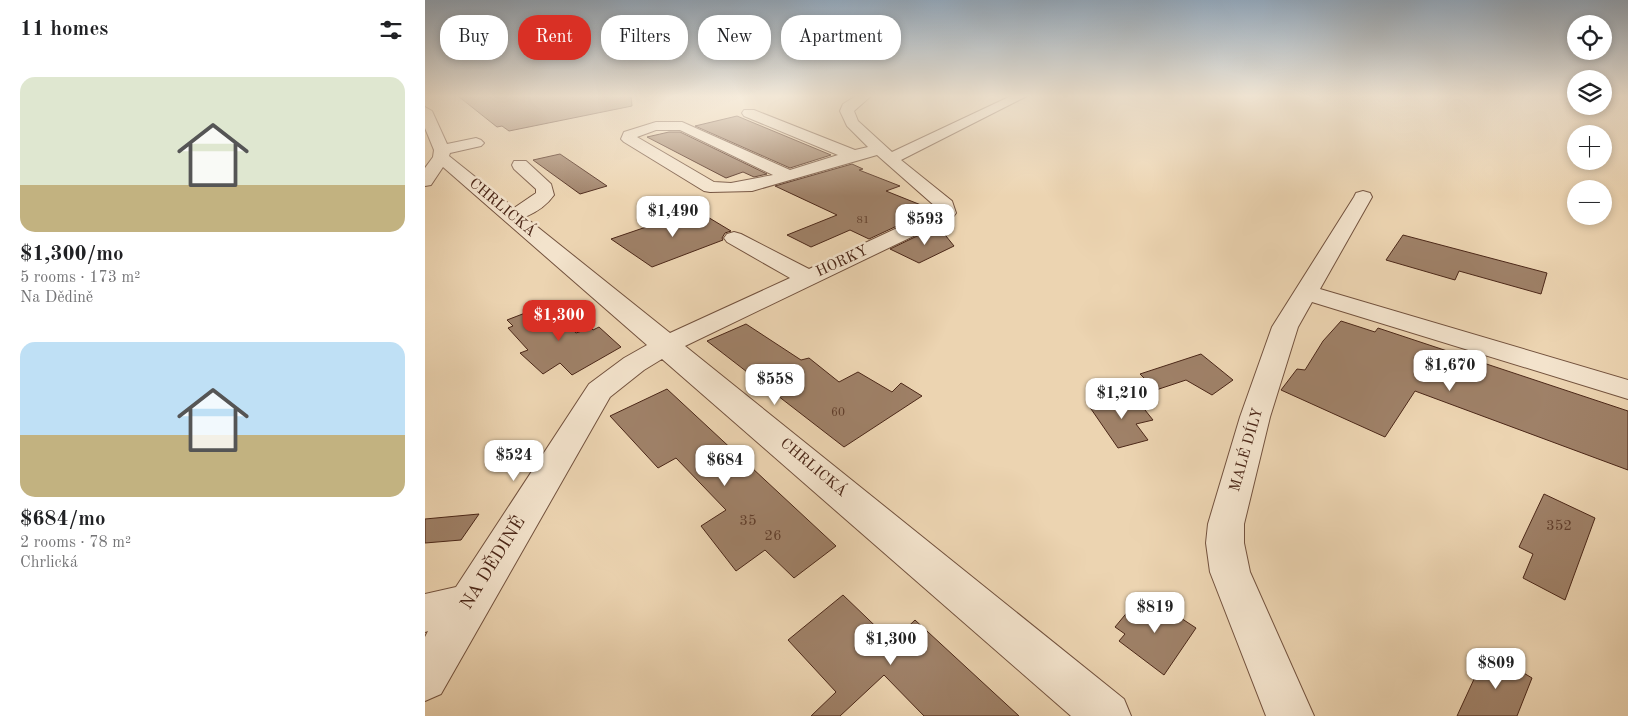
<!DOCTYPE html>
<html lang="en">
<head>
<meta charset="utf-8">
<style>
  body { margin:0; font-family:"Old Standard TT",serif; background:#f2f2f2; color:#202124; height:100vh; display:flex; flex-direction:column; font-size:19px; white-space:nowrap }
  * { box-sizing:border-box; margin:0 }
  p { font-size:16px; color:#757577 }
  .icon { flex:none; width:28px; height:28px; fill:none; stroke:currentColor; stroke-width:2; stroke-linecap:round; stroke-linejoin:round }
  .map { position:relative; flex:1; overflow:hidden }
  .drawer { display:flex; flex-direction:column; background:#fff; width:425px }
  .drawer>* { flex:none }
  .banner { position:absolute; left:15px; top:15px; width:475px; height:45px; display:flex; gap:10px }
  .controls { position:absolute; left:1142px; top:15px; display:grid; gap:10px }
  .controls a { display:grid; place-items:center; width:45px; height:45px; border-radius:50%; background:#fff; box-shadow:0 2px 8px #0003; font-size:25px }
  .price { position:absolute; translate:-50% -42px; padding:0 11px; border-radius:10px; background:#fff; color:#222; font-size:16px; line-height:32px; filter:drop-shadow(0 1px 2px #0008) }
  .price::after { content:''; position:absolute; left:50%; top:30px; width:15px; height:11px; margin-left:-8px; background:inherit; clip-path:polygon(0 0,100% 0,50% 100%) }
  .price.on { background:#d93025; color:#fff }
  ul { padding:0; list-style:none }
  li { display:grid; align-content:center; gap:10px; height:265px; padding:0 20px }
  li span { display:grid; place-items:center; height:155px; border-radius:15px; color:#555 }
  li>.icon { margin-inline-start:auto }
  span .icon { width:90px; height:90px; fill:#fffc; stroke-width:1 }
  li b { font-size:21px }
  h2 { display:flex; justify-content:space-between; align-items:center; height:60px; padding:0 20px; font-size:21px }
  .pill { padding:0 18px; border-radius:20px; background:#fff; box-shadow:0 2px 8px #0003; font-size:18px; line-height:45px }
  .pill.on { background:#d93025; color:#fff }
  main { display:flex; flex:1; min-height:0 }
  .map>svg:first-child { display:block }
  .building { fill:#9f8168; stroke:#4b2718 }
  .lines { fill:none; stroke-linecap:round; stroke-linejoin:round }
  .minor-casing { stroke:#73523e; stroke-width:2 }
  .minor { fill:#f3e3cc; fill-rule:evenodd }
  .labels { text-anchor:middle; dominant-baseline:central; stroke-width:5; stroke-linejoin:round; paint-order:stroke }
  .far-number-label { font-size:11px; fill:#603e2c }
  .number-label { font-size:12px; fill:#603e2c }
  .street-label { font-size:15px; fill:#4b2718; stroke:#f3e3cc }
  .near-number-label { font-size:15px; fill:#603e2c }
  .near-street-label { font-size:18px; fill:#4b2718; stroke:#f3e3cc }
</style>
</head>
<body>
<main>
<section class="drawer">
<h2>11 homes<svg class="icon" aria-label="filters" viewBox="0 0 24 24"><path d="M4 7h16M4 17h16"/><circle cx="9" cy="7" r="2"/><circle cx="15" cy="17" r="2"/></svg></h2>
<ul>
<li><span style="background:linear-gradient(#dfe7d0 70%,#c2b280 0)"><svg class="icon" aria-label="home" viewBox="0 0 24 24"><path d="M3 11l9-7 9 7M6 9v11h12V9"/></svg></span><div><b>$1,300/mo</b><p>5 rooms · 173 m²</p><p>Na Dědině</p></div></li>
<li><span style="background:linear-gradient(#bfe0f5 60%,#c2b280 0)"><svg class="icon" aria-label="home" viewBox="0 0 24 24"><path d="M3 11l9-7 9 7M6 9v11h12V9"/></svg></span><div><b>$684/mo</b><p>2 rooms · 78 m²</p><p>Chrlická</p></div></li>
</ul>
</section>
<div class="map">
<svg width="1203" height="716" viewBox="0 0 1203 716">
  <rect width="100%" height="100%" fill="#ecd4b1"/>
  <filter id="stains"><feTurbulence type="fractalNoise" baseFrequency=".004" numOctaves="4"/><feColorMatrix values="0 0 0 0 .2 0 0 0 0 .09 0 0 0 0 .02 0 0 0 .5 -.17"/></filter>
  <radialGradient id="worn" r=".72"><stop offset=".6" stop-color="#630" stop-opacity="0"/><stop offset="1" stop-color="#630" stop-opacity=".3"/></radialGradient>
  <!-- building -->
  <path class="building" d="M33,96H206L207,106L84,131L77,126L72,127Z
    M312,116L406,155L365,168L270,126Z
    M244,132H255L342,174L329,177L318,172L301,178L222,137Z
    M135,154L182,186L155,194L108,160Z
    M427,164L438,169L434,170L475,186L461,191L496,205L502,212L444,239L425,230L386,247L362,235L412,215L350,186Z
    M271,210L306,231L300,233L297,238L298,240L227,267L186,239Z
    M513,226L529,246L494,263L465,249Z
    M978,235L1122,273L1116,294L1034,271L1030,280L961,260Z
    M121,305L151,333L166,328L168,330L174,327L196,347L147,375L135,363L118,374L95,353L103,350L83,328L88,326L82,320Z
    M916,321L950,332L953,328L1203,411V470L990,391L960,437L856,390L872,369L880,370L898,341Z
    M321,324L376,360L384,358L414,382L433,372L467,392L476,383L497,396L419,447L282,341Z
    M776,354L808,380L787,395L761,380L731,390L715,374Z
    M242,389L284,428L411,546L369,578L340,550L311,571L276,526L301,510L251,458L233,468L185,416Z
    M708,395L728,420L711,424L723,440L693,448L664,406Z
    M1119,494L1170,518L1140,600L1098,578L1108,554L1094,547Z
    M54,514L36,540L0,543V519Z
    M418,595L467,642L490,620L594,716H499L459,675L415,716H386L411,692L363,640Z
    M714,598L723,604L727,599L771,628L739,675L694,641L700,634L690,627Z
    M1062,651L1107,678L1092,716H1032Z"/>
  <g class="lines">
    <defs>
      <path id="minor" d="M431,96H446L429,111L433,121L467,152L586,96H602L476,160L527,201L531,213L528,217L260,346L699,699L706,716H646L237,359L219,370L185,397L16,694L0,701V637L3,631L0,632V594L31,587L164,384L199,358L222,345L18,167L6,185L0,186V168L8,157L9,150L0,128V107L7,111L22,144L51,138L56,140L59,143L56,146L25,153L24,156L89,208L111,193V189L89,169L87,165L89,161H101L126,184L129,195C122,205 112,212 100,217L245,333L365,278L302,242L299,238L302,234L309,232L316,234L384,269L511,210V207L452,155L327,191L285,192L279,191L199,142L196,139L199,132L231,122H257L365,170L413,155L319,116L317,113L319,110H329L430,150L443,147L422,126L415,111L418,104ZM231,130H255L348,175L306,183L289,182L212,137Z
        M938,191L945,193L947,197L895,289L1203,380V399L887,302L873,327L845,417L819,524V543L825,572L889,716H841L785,572L781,543L783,524L815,417L847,327L929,197L931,193Z"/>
    </defs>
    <!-- minor casing -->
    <use href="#minor" class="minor-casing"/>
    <!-- minor -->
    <use href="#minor" class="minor"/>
  </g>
  <!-- sky -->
  <linearGradient id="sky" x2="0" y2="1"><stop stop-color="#93a9bd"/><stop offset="0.49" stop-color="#f6ecdc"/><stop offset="1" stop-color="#f6ecdc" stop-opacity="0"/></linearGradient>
  <rect width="1203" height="196" fill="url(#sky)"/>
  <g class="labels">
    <!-- far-number labels -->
    <g class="far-number-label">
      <text x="438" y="220">81</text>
    </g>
    <!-- number labels -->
    <g class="number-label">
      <text x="413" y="413">60</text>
    </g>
    <!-- street labels -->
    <g class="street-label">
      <text transform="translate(77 208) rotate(40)">CHRLICKÁ</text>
      <text transform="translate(417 262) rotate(-25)">HORKY</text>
      <text transform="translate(822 450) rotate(-74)">MALÉ DÍLY</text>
      <text transform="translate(388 468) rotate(40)">CHRLICKÁ</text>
    </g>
    <!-- near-number labels -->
    <g class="near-number-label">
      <text x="323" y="521">35</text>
      <text x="1134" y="526">352</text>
      <text x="348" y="536">26</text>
    </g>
    <!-- near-street labels -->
    <g class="near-street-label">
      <text transform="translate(68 563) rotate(-58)">NA DĚDINĚ</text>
    </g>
  </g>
  <rect width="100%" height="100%" filter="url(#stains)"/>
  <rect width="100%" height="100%" fill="url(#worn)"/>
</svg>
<div class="controls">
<a><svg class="icon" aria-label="locate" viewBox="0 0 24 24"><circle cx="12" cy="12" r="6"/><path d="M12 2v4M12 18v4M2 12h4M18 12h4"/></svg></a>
<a><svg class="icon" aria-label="layers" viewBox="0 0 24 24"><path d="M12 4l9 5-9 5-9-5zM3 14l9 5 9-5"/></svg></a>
<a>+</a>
<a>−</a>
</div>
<b class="price" style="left:248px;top:238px">$1,490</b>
<b class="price" style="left:500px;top:246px">$593</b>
<b class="price on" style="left:134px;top:342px">$1,300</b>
<b class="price" style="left:1025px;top:392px">$1,670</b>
<b class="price" style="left:350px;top:406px">$558</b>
<b class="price" style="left:697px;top:420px">$1,210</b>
<b class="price" style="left:89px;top:482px">$524</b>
<b class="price" style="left:300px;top:487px">$684</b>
<b class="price" style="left:730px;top:634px">$819</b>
<b class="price" style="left:466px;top:666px">$1,300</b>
<b class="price" style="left:1071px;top:690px">$809</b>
<div class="banner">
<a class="pill">Buy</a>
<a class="pill on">Rent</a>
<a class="pill">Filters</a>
<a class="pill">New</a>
<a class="pill">Apartment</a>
</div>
</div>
</main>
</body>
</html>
